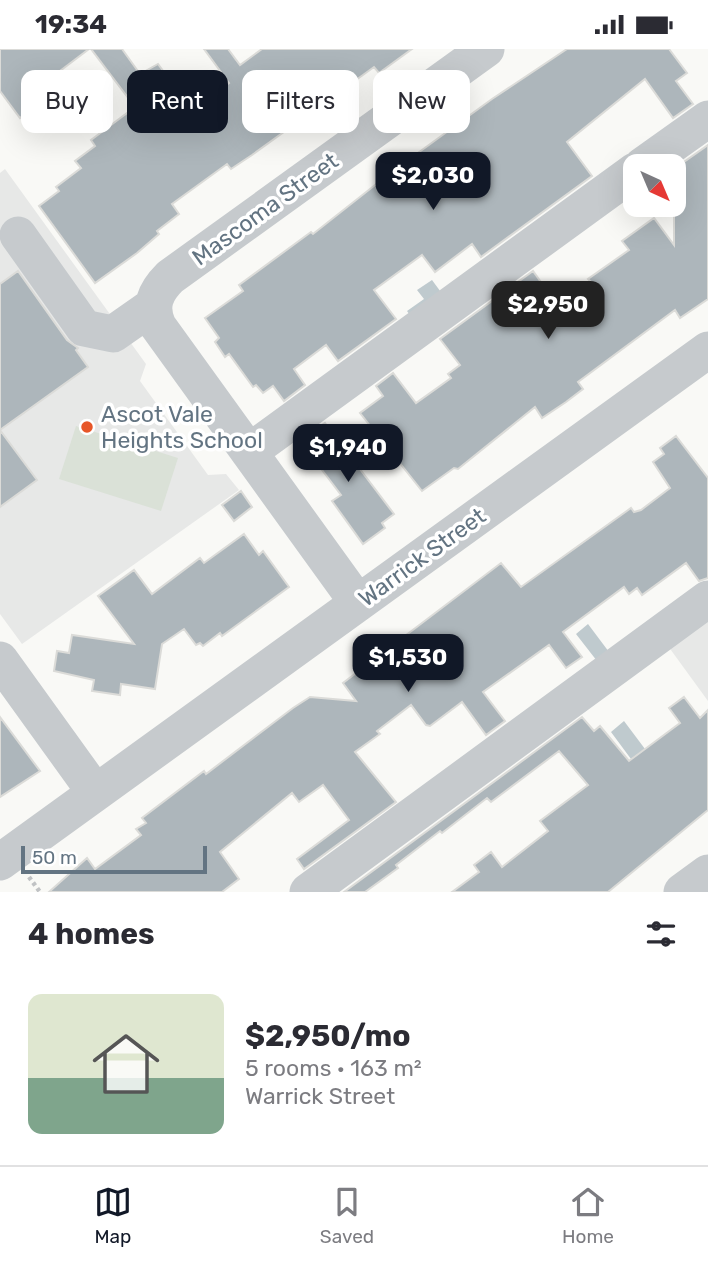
<!DOCTYPE html>
<html lang="en">
<head>
<meta charset="utf-8">
<style>
  body { margin:0; font-family:Rubik,sans-serif; background:#f7f7f7; color:#2b2b33; height:100vh; display:flex; flex-direction:column; font-size:26px; white-space:nowrap }
  * { box-sizing:border-box; margin:0 }
  p { font-size:23px; color:#7c7c81 }
  .icon { flex:none; width:38px; height:38px; fill:none; stroke:currentColor; stroke-width:2; stroke-linecap:round; stroke-linejoin:round }
  .map { position:relative; height:843px; overflow:hidden }
  .drawer { display:flex; flex-direction:column; background:#fff; flex:1 }
  .drawer>* { flex:none }
  .guide { position:absolute; left:21px; top:21px; width:667px; height:63px; display:flex; gap:14px }
  .needle { width:46px; rotate:136deg }
  .fabs { position:absolute; left:623px; top:105px; display:grid; gap:14px }
  .fabs a { display:grid; place-items:center; width:63px; height:63px; border-radius:14px; background:#fff; box-shadow:0 7px 28px #0002; font-size:35px }
  .scale { position:absolute; left:21px; bottom:18px; width:186px; box-sizing:border-box; padding-left:7px; border:4px solid #637482; border-top:0; font-size:19px; line-height:24px; white-space:nowrap; color:#637482; -webkit-text-stroke:5px #fff; paint-order:stroke }
  .price { position:absolute; translate:-50% -60px; padding:0 16px; border-radius:14px; background:#111827; color:#fff; font-size:23px; line-height:46px; filter:drop-shadow(0 2px 4px #0008) }
  .price::after { content:''; position:absolute; left:50%; top:42px; width:21px; height:16px; margin-left:-10px; background:inherit; clip-path:polygon(0 0,100% 0,50% 100%) }
  .price.on { background:#222; color:#fff }
  ul { padding:0; list-style:none }
  li { display:flex; align-items:center; gap:21px; height:175px; padding:0 28px }
  li span { display:grid; place-items:center; flex:none; width:196px; height:140px; border-radius:14px; color:#555 }
  li>.icon { margin-inline-start:auto }
  span .icon { width:84px; height:84px; fill:#fffc; stroke-width:1 }
  li b { font-size:30px }
  h2 { display:flex; justify-content:space-between; align-items:center; height:84px; padding:0 28px; font-size:30px }
  .chip { padding:0 24px; border-radius:14px; background:#fff; box-shadow:0 7px 28px #0002; font-size:24px; line-height:63px }
  .chip.on { background:#111827; color:#fff }
  .status { display:flex; justify-content:space-between; align-items:center; height:49px; padding:0 35px; background:#fff; direction:ltr }
  .status svg { height:19px; fill:currentColor }
  .menu { display:flex; justify-content:space-around; align-items:center; height:98px; border-top:2px solid #e1e1e2; background:#fff; font-size:19px; color:#7c7c81 }
  .menu a { display:grid; justify-items:center; gap:4px }
  .menu .on { color:#111827 }
  .map>svg:first-child { display:block }
  .built { fill:#e7e8e7 }
  .green { fill:#dae1d7 }
  .water { fill:#bfcace }
  .building { fill:#adb6bb; stroke:#dbdbd8; stroke-width:2 }
  .lines { fill:none; stroke-linecap:round; stroke-linejoin:round }
  .path { stroke:#c0c2c4; stroke-width:4.5; stroke-dasharray:3.5 3.5; stroke-linecap:butt }
  .minor { stroke:#c6cacd; stroke-width:37 }
  .poi-dot { fill:#e75628; stroke:#fff; stroke-width:2.5 }
  .labels { text-anchor:middle; dominant-baseline:central; stroke-width:7; stroke-linejoin:round; paint-order:stroke }
  .street-label { font-size:23px; fill:#637482; stroke:#fff }
  .poi-label { font-size:23px; fill:#637482; stroke:#fff; text-anchor:start }
</style>
</head>
<body>
<div class="status"><b>19:34</b><svg viewBox="0 0 49 12"><path d="M0 12V9h3v3zM5 12V6h3v6zM10 12V3h3v9zM15 12V0h3v12zM26 1h20v11H26zM47 4h2v5h-2z"/></svg></div>
<div class="map">
<svg width="708" height="843" viewBox="0 0 708 843">
  <rect width="100%" height="100%" fill="#f9f9f6"/>
  <!-- built -->
  <path class="built" d="M5,120L146,315L140,332L208,426L226,425L239,441L22,595L0,565V124Z
    M708,568V652L668,597Z"/>
  <!-- green -->
  <path class="green" d="M76,377L178,409L161,462L59,430Z"/>
  <!-- water -->
  <path class="water" d="M432,231L446,250L415,273L407,262L424,250L417,241Z
    M588,575L609,603L597,612L576,585Z
    M624,672L645,700L631,710L611,683Z"/>
  <!-- building -->
  <path class="building" d="M0,0H89L48,31L44,51L20,69L0,42Z
    M91,0H122L140,25L158,15L192,61L229,34L204,0H228L240,16L262,0H412L379,24L374,18L252,106L231,120L227,115L172,155L179,165L157,182L159,185L137,204L95,234L39,157L59,142L56,138L81,119L75,112L95,97L91,91L135,58Z
    M567,0H669L687,24L676,32L693,55L673,69L645,30L567,93L592,127L481,208L472,195L435,223L422,206L374,241L396,270L338,312L326,296L294,320L305,336L284,352L273,337L263,344L256,336L253,338L229,305L225,308L215,293L219,289L205,269L243,242L239,236L311,183L313,185L389,125L492,50Z
    M708,96V250L680,269L675,261L578,333L583,340L566,353L542,369L535,358L458,420L454,419L422,442L360,364L383,347L376,337L393,324L416,354L451,329L448,325L460,316L440,290L533,222L558,257L591,233L588,230L629,201L622,192L654,169L674,196V120Z
    M18,222L67,291L78,299L76,301L88,318L0,381L37,431L0,458V235Z
    M325,374L394,465L382,474L385,479L363,495L332,452L341,446L303,396L297,400L294,396Z
    M676,387L708,429V529L699,532L686,514L642,546L637,539L629,545L624,538L563,583L582,608L566,619L549,596L483,643L505,672L486,686L462,653L430,677L426,676L411,656L377,682L380,685L355,703L396,753L304,820L297,810L349,771L323,736L299,753L292,744L220,803L239,830L222,843H49L87,809L95,820L141,786L136,780L146,774L142,769L204,722L206,725L293,659L310,648L356,652L343,634L501,514L521,538L631,459L634,463L641,461L670,439L653,413L664,405L660,399Z
    M241,442L252,458L234,472L222,456Z
    M244,485L259,506L263,502L289,538L222,587L220,584L203,597L200,594L196,596L184,580L162,595L155,640L121,635L120,646L92,642L94,631L54,622L57,602L69,604L72,586L134,595L98,547L134,521L152,545L200,509L204,514Z
    M684,648L700,669L708,661V761L608,843H452L479,823L474,816L491,803L502,818L548,782L540,772L588,736L559,702L491,753L487,749L442,784L440,782L396,816L398,819L365,843H344L582,668L594,682L600,677L629,712L680,674L669,659Z
    M0,668L40,722L0,748Z"/>
  <g class="lines">
    <!-- path -->
    <path class="path" d="M29,828L40,843"/>
    <!-- minor -->
    <path class="minor" d="M642,117L708,70
      M18,186L84,279L113,285L153,257
      M249,403L635,122
      M358,554L158,277C149,257 155,243 170,228L486,0
      M0,611L95,743
      M0,813L708,301
      M308,843L708,550
      M682,843L708,824"/>
  </g>
  <!-- markers -->
  <circle class="poi-dot" cx="87" cy="378" r="7"/>
  <g class="labels">
    <!-- street labels -->
    <g class="street-label">
      <text transform="translate(265 160) rotate(-36)">Mascoma Street</text>
      <text transform="translate(422 508) rotate(-36)">Warrick Street</text>
    </g>
    <!-- poi labels -->
    <g class="poi-label">
      <text x="101" y="365">Ascot Vale<tspan x="101" dy="26">Heights School</tspan></text>
    </g>
  </g>
</svg>
<div class="fabs">
<a><svg class="needle" viewBox="-14 -14 28 28"><path d="M0-13l5 13h-10z" fill="#e53935"/><path d="M0 13l5-13h-10z" fill="#7c7c81"/></svg></a>
</div>
<div class="scale">50 m</div>
<b class="price" style="left:433px;top:163px">$2,030</b>
<b class="price on" style="left:548px;top:292px">$2,950</b>
<b class="price" style="left:348px;top:435px">$1,940</b>
<b class="price" style="left:408px;top:645px">$1,530</b>
<div class="guide">
<a class="chip">Buy</a>
<a class="chip on">Rent</a>
<a class="chip">Filters</a>
<a class="chip">New</a>
</div>
</div>
<section class="drawer">
<h2>4 homes<svg class="icon" aria-label="filters" viewBox="0 0 24 24"><path d="M4 7h16M4 17h16"/><circle cx="9" cy="7" r="2"/><circle cx="15" cy="17" r="2"/></svg></h2>
<ul>
<li><span style="background:linear-gradient(#dfe7d0 60%,#7fa58c 0)"><svg class="icon" aria-label="home" viewBox="0 0 24 24"><path d="M3 11l9-7 9 7M6 9v11h12V9"/></svg></span><div><b>$2,950/mo</b><p>5 rooms · 163 m²</p><p>Warrick Street</p></div></li>
</ul>
</section>
<nav class="menu">
<a class="on"><svg class="icon" aria-label="map" viewBox="0 0 24 24"><path d="M3 6l6-2 6 2 6-2v14l-6 2-6-2-6 2zM9 4v14M15 6v14"/></svg>Map</a>
<a><svg class="icon" aria-label="saved" viewBox="0 0 24 24"><path d="M7 4h10v16l-5-4-5 4z"/></svg>Saved</a>
<a><svg class="icon" aria-label="home" viewBox="0 0 24 24"><path d="M3 11l9-7 9 7M6 9v11h12V9"/></svg>Home</a>
</nav>
</body>
</html>
